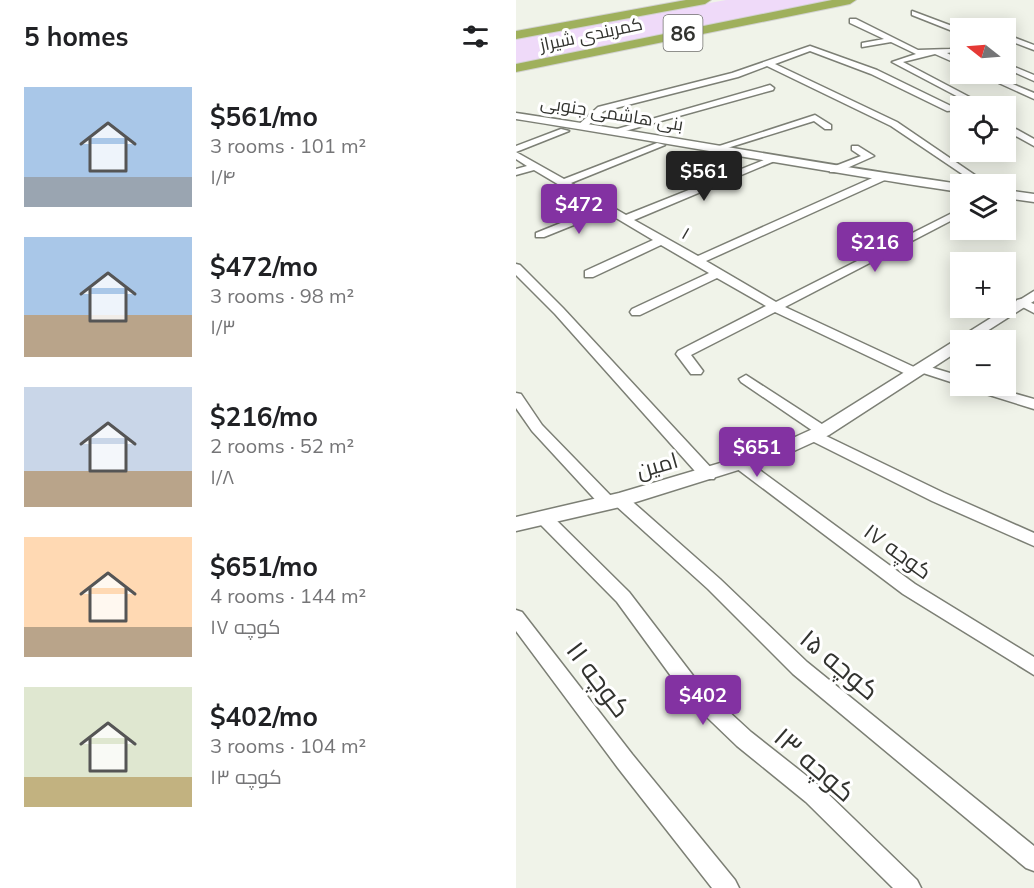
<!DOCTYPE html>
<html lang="en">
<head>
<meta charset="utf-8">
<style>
  body { margin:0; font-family:Mulish,Cairo,sans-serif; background:#f2f2f2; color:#202124; height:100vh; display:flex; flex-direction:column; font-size:22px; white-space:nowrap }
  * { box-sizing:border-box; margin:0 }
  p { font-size:20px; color:#757577 }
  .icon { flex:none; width:33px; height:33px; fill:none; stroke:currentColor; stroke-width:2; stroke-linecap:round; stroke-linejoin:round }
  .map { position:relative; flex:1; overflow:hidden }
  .panel { display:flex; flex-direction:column; background:#fff; width:516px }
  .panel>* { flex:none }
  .needle { width:39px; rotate:287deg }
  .buttons { position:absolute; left:434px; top:18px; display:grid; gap:12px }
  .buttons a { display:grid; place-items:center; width:66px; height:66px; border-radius:0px; background:#fff; box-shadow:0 3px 15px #0003; font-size:30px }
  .price { position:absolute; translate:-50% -51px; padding:0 14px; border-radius:6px; background:#8332a2; color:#fff; font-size:20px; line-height:39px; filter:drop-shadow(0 2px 3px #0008) }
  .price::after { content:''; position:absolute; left:50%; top:36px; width:18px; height:14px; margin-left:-9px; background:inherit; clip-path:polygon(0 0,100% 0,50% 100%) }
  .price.active { background:#222; color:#fff }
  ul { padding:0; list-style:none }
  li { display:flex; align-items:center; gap:18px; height:150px; padding:0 24px }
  li span { display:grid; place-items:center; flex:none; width:168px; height:120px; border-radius:0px; color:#555 }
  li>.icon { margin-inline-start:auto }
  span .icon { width:72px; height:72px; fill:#fffc; stroke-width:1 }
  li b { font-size:26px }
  h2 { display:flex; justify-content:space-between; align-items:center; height:72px; padding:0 24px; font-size:26px }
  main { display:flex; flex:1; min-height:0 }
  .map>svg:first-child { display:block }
  .green { fill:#efdaf9 }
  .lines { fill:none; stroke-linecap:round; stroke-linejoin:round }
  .minor-casing { stroke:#7c7f75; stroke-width:3 }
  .tertiary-casing { stroke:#7c7f75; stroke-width:3 }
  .trunk-casing { stroke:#d2d2d1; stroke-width:2 }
  .minor { fill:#fff; fill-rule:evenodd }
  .tertiary { fill:#fff; fill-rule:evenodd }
  .trunk { fill:#9fb05c; fill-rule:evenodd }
  .labels { text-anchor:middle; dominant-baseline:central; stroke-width:6; stroke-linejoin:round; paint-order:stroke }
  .far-street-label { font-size:18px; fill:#32332f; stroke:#fff }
  .shield { fill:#fff; stroke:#70706d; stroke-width:1.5 }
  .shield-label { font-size:21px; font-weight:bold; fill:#32332f }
  .street-label { font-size:22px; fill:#32332f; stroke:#fff }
  .near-street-label { font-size:27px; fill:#32332f; stroke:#fff }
</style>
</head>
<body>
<main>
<section class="panel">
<h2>5 homes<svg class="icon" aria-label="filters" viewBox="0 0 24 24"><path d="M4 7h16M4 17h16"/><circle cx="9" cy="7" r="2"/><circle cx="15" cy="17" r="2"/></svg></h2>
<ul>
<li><span style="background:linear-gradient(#a9c7e8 75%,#9aa5b1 0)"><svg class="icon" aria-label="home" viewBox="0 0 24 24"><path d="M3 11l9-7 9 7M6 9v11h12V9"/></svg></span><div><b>$561/mo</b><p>3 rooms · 101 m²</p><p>۱/۴</p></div></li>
<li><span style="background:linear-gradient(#a9c7e8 65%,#b9a48a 0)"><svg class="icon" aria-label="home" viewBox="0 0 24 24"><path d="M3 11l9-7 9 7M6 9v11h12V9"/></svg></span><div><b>$472/mo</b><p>3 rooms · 98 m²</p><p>۱/۳</p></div></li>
<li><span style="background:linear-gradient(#c9d6e8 70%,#b9a48a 0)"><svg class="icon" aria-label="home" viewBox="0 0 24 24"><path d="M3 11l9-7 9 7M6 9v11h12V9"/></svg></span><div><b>$216/mo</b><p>2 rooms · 52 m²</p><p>۱/۸</p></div></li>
<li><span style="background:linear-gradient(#ffd9b3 75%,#b9a48a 0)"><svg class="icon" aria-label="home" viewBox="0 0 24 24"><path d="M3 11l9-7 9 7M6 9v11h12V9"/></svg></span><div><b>$651/mo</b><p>4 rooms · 144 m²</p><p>کوچه ۱۷</p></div></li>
<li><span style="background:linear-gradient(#dfe7d0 75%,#c2b280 0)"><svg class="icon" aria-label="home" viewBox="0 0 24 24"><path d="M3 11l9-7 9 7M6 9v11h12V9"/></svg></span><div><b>$402/mo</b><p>3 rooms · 104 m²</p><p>کوچه ۱۳</p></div></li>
</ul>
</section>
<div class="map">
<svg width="518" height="888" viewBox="0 0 518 888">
  <rect width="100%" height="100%" fill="#f0f3e9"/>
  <!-- green -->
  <path class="green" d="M210,0H314L0,65V38Z"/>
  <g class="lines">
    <defs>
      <path id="minor" d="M396,11L444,29V34L396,15Z
        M334,19H340L402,50L434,49L444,46V51L431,53L444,60V65L419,54L387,62L461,101L452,106H444V110L431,111L355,74L294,51L259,64L381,122L472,184H461L375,126L251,66L222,77L88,111L69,128L61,126L82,107L216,73L294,46L361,70L435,106L450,101L376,62L400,54L375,42L346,47V43L368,39L334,23Z
        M489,34L518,45V50L489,39Z
        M489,63L518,75V81L489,68Z
        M463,74H473L518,93V99Z
        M254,85L258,88L257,90L102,133L94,131Z
        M299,115L315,125V129H309L298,121L205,150L197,148Z
        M489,123L518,139V146L489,130Z
        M45,129L53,131L0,152V146Z
        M141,143L149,145L55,183L110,215L253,158L261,160L118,220L182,256L363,175H371V179L190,261L260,302L444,209V216L269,307L398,367L404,364L444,376V385L404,372L397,376L392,375L259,312L175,355L187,371L185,374H175L160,354L162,351L250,306L201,278L124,315H116L114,312L116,309L193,273L145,245L77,277H69V271L137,240L90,212L28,237H20V233L82,208L18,170L0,175V169L11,166L0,159V152L48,179Z
        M336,146H342L358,156L322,172H314V168L345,156L336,150Z
        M0,264L4,265L47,308L198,471L200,475L198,479H186L39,314L0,275Z
        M505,299L518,304V313L499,303L501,300Z
        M230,375L312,428L314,431L308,435L428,493L518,533V546L416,501L292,439L290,436L297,431L225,382L223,379Z
        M452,386H472L518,399V409L454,389Z
        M0,393L5,394L26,425L97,498L104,494L110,496L204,579L291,662L518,846V871L510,868L277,674L192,589L99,505L92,509L86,507L16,431L0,408Z
        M225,459L230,460L399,584L518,657V675L387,594L220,468L217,464Z
        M28,512L34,514L113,592L185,686L235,732L306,788L401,880L405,888H377L290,802L221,746L171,698L101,602L22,522L20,518L22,514Z
        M0,610L6,612L116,754L219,880L223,888H196L102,768L0,631Z"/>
      <path id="tertiary" d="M0,113C148,135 296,163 444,184V192C296,170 148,142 0,119Z
        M489,190L518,194V202L489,198Z
        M518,291V301L457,340H444V350L313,435L267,456L104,507L0,531V517L103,493L255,448L301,427Z"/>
      <path id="trunk" d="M170,0H195L189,4L0,39V31Z
        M316,0H340L334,4L0,72V64Z"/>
    </defs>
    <!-- minor casing -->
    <use href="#minor" class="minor-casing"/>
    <!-- tertiary casing -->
    <use href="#tertiary" class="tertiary-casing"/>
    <!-- trunk casing -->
    <use href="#trunk" class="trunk-casing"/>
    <!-- minor -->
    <use href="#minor" class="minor"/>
    <!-- tertiary -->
    <use href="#tertiary" class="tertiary"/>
    <!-- trunk -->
    <use href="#trunk" class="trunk"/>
  </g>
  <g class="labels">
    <!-- far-street labels -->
    <g class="far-street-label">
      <text transform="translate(75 34) rotate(-12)">کمربندی شیراز</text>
      <text transform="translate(96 113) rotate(9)">بنی هاشمی جنوبی</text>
      <text transform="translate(170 233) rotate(30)">۱</text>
    </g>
    <!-- shield labels -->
    <rect class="shield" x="147.5" y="15" width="39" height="36" rx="4.5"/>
    <g class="shield-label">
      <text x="167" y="33">86</text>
    </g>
    <!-- street labels -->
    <g class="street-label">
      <text transform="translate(141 465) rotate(-16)">امین</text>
      <text transform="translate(382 551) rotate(36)">کوچه ۱۷</text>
    </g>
    <!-- near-street labels -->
    <g class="near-street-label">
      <text transform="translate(324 664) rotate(40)">کوچه ۱۵</text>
      <text transform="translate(83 679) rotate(53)">کوچه ۱۱</text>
      <text transform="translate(299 764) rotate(41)">کوچه ۱۳</text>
    </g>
  </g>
</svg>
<div class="buttons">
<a><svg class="needle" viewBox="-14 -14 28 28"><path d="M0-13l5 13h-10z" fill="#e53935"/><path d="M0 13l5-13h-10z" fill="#757577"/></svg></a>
<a><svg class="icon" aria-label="locate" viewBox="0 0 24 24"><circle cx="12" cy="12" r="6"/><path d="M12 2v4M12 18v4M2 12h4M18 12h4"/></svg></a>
<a><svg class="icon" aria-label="layers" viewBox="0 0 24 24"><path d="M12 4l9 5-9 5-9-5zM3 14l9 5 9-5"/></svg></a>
<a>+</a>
<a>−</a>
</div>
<b class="price active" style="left:188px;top:202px">$561</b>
<b class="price" style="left:63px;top:235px">$472</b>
<b class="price" style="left:359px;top:273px">$216</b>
<b class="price" style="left:241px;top:478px">$651</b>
<b class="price" style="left:187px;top:726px">$402</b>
</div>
</main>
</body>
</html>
